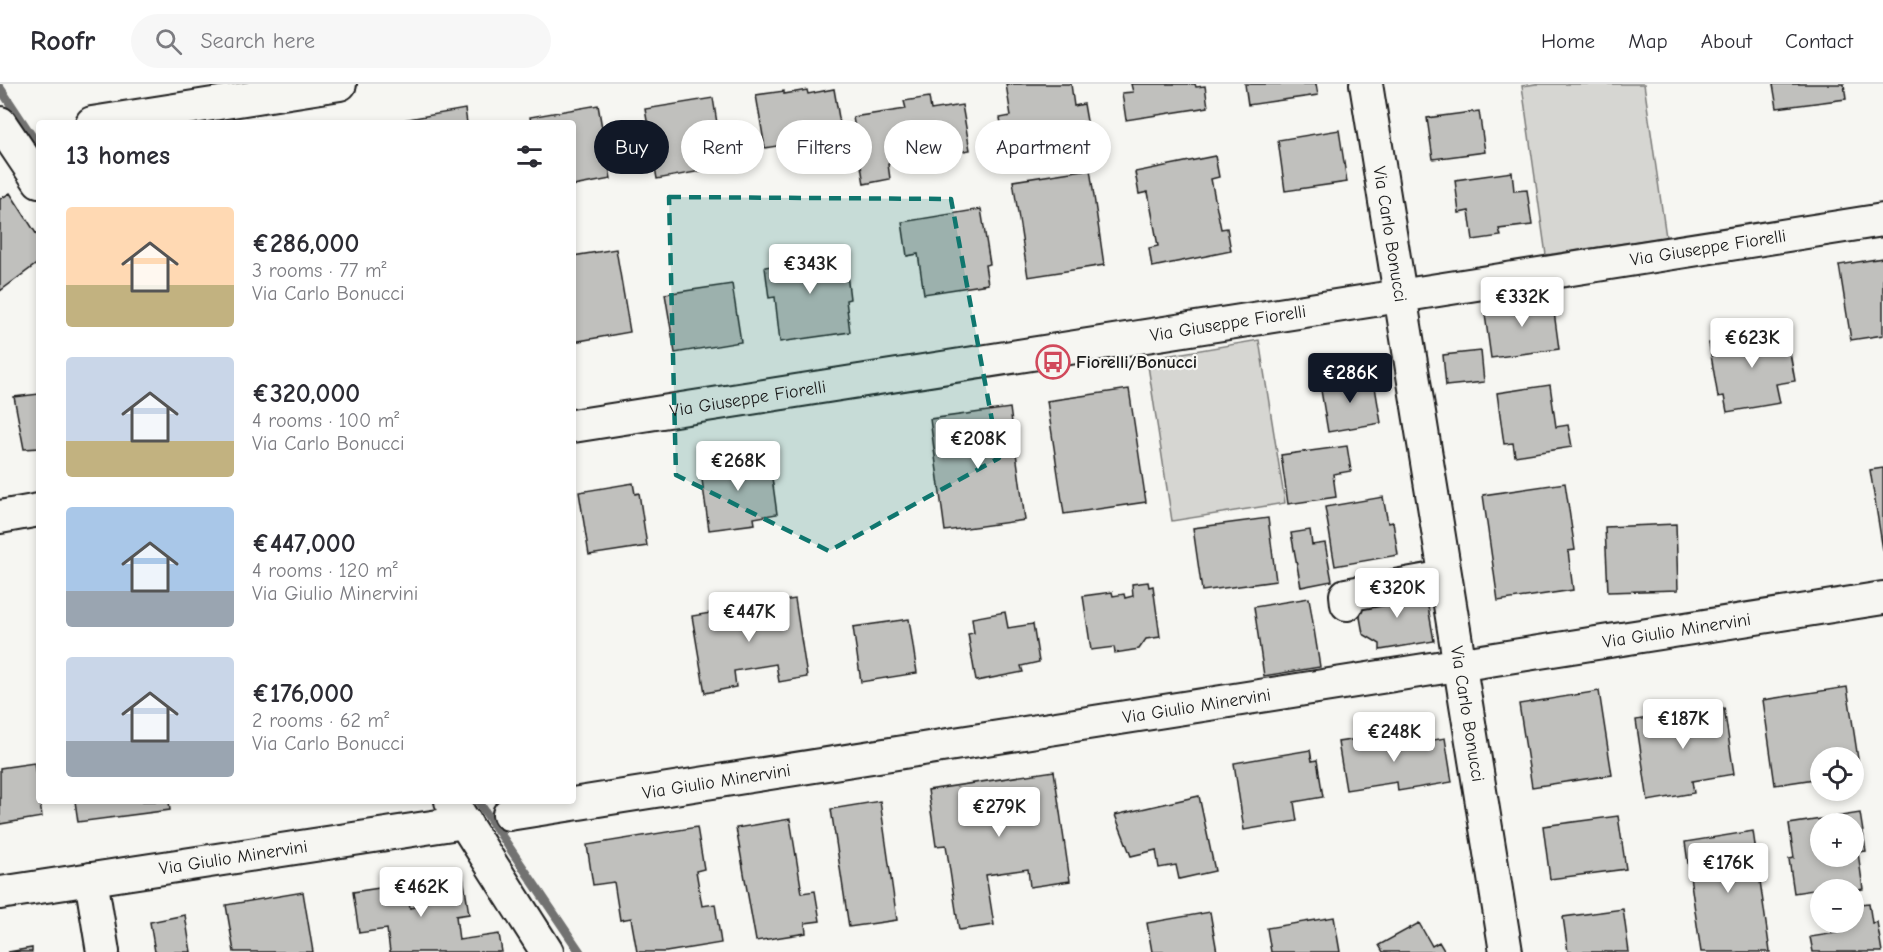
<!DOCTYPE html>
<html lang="en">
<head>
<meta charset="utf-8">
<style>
  body { margin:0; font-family:"Comic Neue",sans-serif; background:#f7f7f7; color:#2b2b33; height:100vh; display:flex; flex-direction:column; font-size:22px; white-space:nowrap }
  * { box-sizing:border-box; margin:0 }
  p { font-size:20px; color:#7c7c81 }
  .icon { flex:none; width:33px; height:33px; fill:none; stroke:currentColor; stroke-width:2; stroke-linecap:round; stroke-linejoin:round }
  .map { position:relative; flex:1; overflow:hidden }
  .details { position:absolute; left:36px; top:36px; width:540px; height:684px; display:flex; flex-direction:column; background:#fff; border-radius:6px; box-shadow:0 3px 9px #0003 }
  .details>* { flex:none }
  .hud { position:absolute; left:594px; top:36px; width:570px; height:54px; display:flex; gap:12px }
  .fabs { position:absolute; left:1810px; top:663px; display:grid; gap:12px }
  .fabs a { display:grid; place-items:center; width:54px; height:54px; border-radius:50%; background:#fff; box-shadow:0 3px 9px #0003; font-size:30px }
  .price { position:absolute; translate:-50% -51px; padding:0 14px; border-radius:6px; background:#fff; color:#222; font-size:20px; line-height:39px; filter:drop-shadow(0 2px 3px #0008) }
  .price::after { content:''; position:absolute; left:50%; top:36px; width:18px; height:14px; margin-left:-9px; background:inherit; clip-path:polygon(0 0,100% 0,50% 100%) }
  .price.current { background:#111827; color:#fff }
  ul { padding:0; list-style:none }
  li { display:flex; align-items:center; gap:18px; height:150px; padding:0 30px }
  li span { display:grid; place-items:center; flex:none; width:168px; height:120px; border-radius:6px; color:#555 }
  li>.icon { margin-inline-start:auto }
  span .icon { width:72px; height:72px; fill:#fffc; stroke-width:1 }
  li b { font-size:26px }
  h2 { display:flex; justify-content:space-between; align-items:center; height:72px; padding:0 30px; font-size:26px }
  .tag { padding:0 21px; border-radius:27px; background:#fff; box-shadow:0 3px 9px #0003; font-size:21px; line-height:54px }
  .tag.current { background:#111827; color:#fff }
  header { display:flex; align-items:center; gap:36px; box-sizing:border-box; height:84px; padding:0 30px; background:#fff; border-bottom:2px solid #e1e1e2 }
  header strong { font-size:28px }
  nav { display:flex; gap:33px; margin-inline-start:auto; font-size:21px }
  .search { width:420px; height:54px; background:#f7f7f7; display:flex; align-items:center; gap:15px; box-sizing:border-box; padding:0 21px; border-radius:33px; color:#7c7c81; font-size:22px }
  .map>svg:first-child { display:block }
  .green { fill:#d6d6d2; stroke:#797977; stroke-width:1.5 }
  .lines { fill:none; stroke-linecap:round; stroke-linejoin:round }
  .stream { stroke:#727271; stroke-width:9 }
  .building { fill:#c0c0bd; stroke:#1c1c1c; stroke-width:1.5; fill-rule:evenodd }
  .minor-casing { stroke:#1c1c1c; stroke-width:36 }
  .minor { stroke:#f6f6f2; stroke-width:32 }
  .marked { fill:#0f766e; fill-opacity:0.2; stroke:#0f766e; stroke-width:4.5; stroke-dasharray:12 8; stroke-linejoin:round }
  .labels { text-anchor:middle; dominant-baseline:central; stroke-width:4.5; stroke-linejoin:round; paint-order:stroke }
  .street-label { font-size:18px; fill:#1c1c1c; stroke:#f6f6f2 }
  .poi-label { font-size:18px; font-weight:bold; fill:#1c1c1c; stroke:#f6f6f2; text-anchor:start }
</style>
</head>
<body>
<header>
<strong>Roofr</strong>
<div class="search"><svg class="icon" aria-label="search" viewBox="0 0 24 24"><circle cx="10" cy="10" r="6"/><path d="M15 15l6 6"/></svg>Search here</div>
<nav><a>Home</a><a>Map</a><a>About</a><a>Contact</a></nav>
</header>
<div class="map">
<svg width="1883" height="868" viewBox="0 0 1883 868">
  <rect width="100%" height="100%" fill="#f6f6f2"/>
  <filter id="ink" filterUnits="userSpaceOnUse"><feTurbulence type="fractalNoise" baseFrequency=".0167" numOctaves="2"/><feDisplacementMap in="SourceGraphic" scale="12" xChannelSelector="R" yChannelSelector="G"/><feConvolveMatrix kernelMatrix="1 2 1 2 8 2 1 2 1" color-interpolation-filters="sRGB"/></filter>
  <g filter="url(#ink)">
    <!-- green -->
    <path class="green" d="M1536,0H1644L1666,153L1546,171L1522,2Z
      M1259,256L1285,419L1172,437L1147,275Z"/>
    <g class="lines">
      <!-- stream -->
      <path class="stream" d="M0,4L39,63
        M478,717L580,868"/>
    </g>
    <!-- building -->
    <path class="building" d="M1006,0H1071L1074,22L1084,20L1088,43L1004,56L1000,34L1011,32Z
      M1131,0H1195L1196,3L1205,2L1208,23L1126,36L1122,9L1133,8Z
      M1245,0H1316L1318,11L1248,21Z
      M1773,0H1844L1846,15L1777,24Z
      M834,5L843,57L813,62V58L790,62L789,60L765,64L756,11L784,7V10L807,6L808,10Z
      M929,13L931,26L962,21L970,66L888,80L890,95L864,100L853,33L906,25L904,17Z
      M713,14L724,83L657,95L645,25Z
      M598,21L611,95L573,102V39H531L530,33Z
      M465,25L467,39H386Z
      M1479,27L1485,68L1433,75L1427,34Z
      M1339,46L1347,98L1285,107L1278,56Z
      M1215,72L1219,93L1211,95L1221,145L1227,144L1231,167L1152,183L1149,164L1158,162L1148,108L1139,110L1135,88Z
      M1090,85L1104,181L1028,193L1013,97Z
      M1512,88L1514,107L1527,106L1532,141L1499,145L1501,152L1473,156L1469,127L1459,129L1455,96Z
      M10,109L39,154V178L0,207V115Z
      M981,125L990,180L985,181L988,200L924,210L918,170L907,172L902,138Z
      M616,165L630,248L573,258V172Z
      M844,165L850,215L846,216L850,248L780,258L775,213L769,214L765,183L783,180L782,173Z
      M1883,174V251L1851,256L1839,181Z
      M732,200L741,258L675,269L665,210Z
      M1552,213L1559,265L1491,274L1484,223Z
      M1786,246L1795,297L1776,300L1780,319L1727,328L1724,312L1718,313L1709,259Z
      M1481,267L1484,298L1446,302L1443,271Z
      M1373,291L1381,339L1328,348L1320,300Z
      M1550,301L1556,343L1568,341L1572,363L1515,372L1513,359L1504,360L1497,309Z
      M1129,305L1146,418L1064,430L1047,317Z
      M39,310V364L24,365L14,313Z
      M1010,324L1025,436L945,447L930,335Z
      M1347,362L1351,387L1333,390L1336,413L1288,420L1281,371Z
      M769,372L777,430L754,434L755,440L709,446L700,381Z
      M1883,384V466L1870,386Z
      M633,399L635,410L639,409L647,462L589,471L579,408Z
      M1565,399L1575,466L1568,467L1573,506L1498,517L1483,411Z
      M1383,413L1388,439L1393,438L1398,471L1335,482L1325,423Z
      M1268,434L1276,497L1202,507L1193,444Z
      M1676,440L1678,506L1608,508L1605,443Z
      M1310,446L1312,461L1325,459L1332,497L1301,503L1291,449Z
      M1148,498L1149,503L1153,502L1160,553L1146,555L1139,565L1115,569L1114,563L1091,566L1083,512L1112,508L1113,512L1124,510L1125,514L1133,512L1132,500Z
      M1425,505L1434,557L1380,566V560L1363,550L1357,516Z
      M1309,514L1320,583L1264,592L1254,523Z
      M795,515L807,593L779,598L776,580L734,587L736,603L705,609L692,532Z
      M1005,528L1008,544L1033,540L1039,578L1021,582L1023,588L976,597L968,550L974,549L972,534Z
      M909,535L917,589L861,598L853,543Z
      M1847,603L1860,688H1854V674H1821V694L1775,701L1763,616Z
      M1599,607L1612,691L1532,703L1519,620Z
      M1694,618L1696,628L1724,624L1734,690L1692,697L1694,709L1648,717L1636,636L1670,630L1669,622Z
      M1397,649L1399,662L1445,654L1452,698L1398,707L1397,698L1346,706L1338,658Z
      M1310,666L1312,677L1317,676L1323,713L1294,718L1297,737L1244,746L1234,679Z
      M34,679L42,733L0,740V684Z
      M1054,687L1070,797L1030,803L1028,785L986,791L994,841L959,846L946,761L936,762L928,706Z
      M1199,712L1215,787L1179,795L1176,781L1159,784L1156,766L1131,772L1115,731Z
      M75,717H169L170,726L78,738Z
      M880,717L897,836L849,843L831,725Z
      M1860,729L1866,767L1858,768L1863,805L1858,806L1860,820L1869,819L1872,839L1877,838L1882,868H1813L1810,853L1843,848L1841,838H1854V806H1827L1826,804L1794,809L1789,775L1794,774L1789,740ZM1821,740H1854V772H1821Z
      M1618,732L1626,785L1550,795L1543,742Z
      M790,735L802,809L815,807L820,837L805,839L806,849L756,857L736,744Z
      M697,743L704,785L696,787L702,822L715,820L721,859L666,868H637L631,834L620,836L614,798L593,801L587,761Z
      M1753,747L1770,868H1701L1685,758Z
      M463,792L469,830L456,832L459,856L499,850L502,868H390L387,845L359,849L353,808L406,800L410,824L420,822L416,799Z
      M303,808L313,868H234L226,821Z
      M1623,825L1629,868H1568L1563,833Z
      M1210,828L1217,868H1152L1147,839Z
      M185,831L191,868H155L150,838Z
      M1334,833L1340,868H1271L1267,844Z
      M1419,839L1432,862L1439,858L1445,868H1383L1379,861Z
      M32,864V868H8Z"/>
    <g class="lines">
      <defs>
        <g id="minor">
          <path id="s1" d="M1366,0L1506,868"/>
          <path d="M0,39L39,97"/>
          <path d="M92,39L340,0"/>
          <path id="s2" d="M573,342L1883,136"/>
          <path d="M0,433L39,426"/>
          <path d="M1347,520L1346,511L1445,493"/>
          <path d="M451,717L547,868"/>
          <path id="s3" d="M509,730L1883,514"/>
          <path d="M91,795L103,868"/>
          <path id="s4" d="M0,809L465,738"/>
        </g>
      </defs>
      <!-- minor casing -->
      <use href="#minor" class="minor-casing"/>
      <!-- minor -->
      <use href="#minor" class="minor"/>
    </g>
  </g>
  <!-- marked area -->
  <path class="marked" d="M669,113L951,115L999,374L829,467L676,391Z"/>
  <!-- icons -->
  <defs>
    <symbol id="bus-ring" viewBox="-11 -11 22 22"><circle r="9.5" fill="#f6f6f2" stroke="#d1495b" stroke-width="1.5"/><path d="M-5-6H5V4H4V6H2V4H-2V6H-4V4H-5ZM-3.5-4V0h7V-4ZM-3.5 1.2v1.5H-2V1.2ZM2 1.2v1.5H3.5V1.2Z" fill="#d1495b"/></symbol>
  </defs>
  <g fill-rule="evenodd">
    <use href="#bus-ring" x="1034" y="259" width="38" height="38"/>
  </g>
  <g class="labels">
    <!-- street labels -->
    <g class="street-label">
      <text stroke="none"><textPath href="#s1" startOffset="152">Via Carlo Bonucci</textPath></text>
      <text stroke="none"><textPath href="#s2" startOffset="1149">Via Giuseppe Fiorelli</textPath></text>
      <text stroke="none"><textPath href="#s2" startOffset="663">Via Giuseppe Fiorelli</textPath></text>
      <text stroke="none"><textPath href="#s2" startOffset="177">Via Giuseppe Fiorelli</textPath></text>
      <text stroke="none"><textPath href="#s3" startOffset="1182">Via Giulio Minervini</textPath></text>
      <text stroke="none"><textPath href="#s3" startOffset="696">Via Giulio Minervini</textPath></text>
      <text stroke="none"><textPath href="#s1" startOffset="638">Via Carlo Bonucci</textPath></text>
      <text stroke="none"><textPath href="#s3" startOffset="210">Via Giulio Minervini</textPath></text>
      <text stroke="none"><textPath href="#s4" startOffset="236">Via Giulio Minervini</textPath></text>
    </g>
    <!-- poi labels -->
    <g class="poi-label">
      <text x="1076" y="278">Fiorelli/Bonucci</text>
    </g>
  </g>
</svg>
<div class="fabs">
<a><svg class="icon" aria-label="locate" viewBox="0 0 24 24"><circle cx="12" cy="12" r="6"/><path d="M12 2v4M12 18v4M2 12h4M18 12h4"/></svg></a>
<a>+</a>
<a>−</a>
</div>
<b class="price" style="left:810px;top:211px">€343K</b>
<b class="price" style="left:1522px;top:244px">€332K</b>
<b class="price" style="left:1752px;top:285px">€623K</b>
<b class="price current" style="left:1350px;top:320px">€286K</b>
<b class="price" style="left:978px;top:386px">€208K</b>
<b class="price" style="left:738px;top:408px">€268K</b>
<b class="price" style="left:1397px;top:535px">€320K</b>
<b class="price" style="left:749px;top:559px">€447K</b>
<b class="price" style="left:1683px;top:666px">€187K</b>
<b class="price" style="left:1394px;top:679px">€248K</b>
<b class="price" style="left:999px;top:754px">€279K</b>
<b class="price" style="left:1728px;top:810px">€176K</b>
<b class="price" style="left:421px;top:834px">€462K</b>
<div class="hud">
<a class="tag current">Buy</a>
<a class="tag">Rent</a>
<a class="tag">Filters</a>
<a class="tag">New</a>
<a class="tag">Apartment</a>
</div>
<section class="details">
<h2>13 homes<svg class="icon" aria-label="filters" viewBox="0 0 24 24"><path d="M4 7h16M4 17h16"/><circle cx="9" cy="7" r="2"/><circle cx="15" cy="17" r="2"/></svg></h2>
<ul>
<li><span style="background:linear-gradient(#ffd9b3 65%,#c2b280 0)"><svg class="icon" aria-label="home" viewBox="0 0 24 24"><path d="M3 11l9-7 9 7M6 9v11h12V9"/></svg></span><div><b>€286,000</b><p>3 rooms · 77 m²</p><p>Via Carlo Bonucci</p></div></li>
<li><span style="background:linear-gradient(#c9d6e8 70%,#c2b280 0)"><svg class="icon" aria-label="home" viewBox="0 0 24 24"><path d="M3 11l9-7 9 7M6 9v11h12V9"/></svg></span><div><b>€320,000</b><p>4 rooms · 100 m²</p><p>Via Carlo Bonucci</p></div></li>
<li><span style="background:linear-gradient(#a9c7e8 70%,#9aa5b1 0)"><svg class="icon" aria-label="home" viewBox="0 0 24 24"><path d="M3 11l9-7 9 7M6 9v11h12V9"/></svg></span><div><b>€447,000</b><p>4 rooms · 120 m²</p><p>Via Giulio Minervini</p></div></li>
<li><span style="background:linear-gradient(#c9d6e8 70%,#9aa5b1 0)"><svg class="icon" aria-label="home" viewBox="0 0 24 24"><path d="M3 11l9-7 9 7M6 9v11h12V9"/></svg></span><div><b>€176,000</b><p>2 rooms · 62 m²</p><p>Via Carlo Bonucci</p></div></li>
</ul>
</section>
</div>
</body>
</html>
